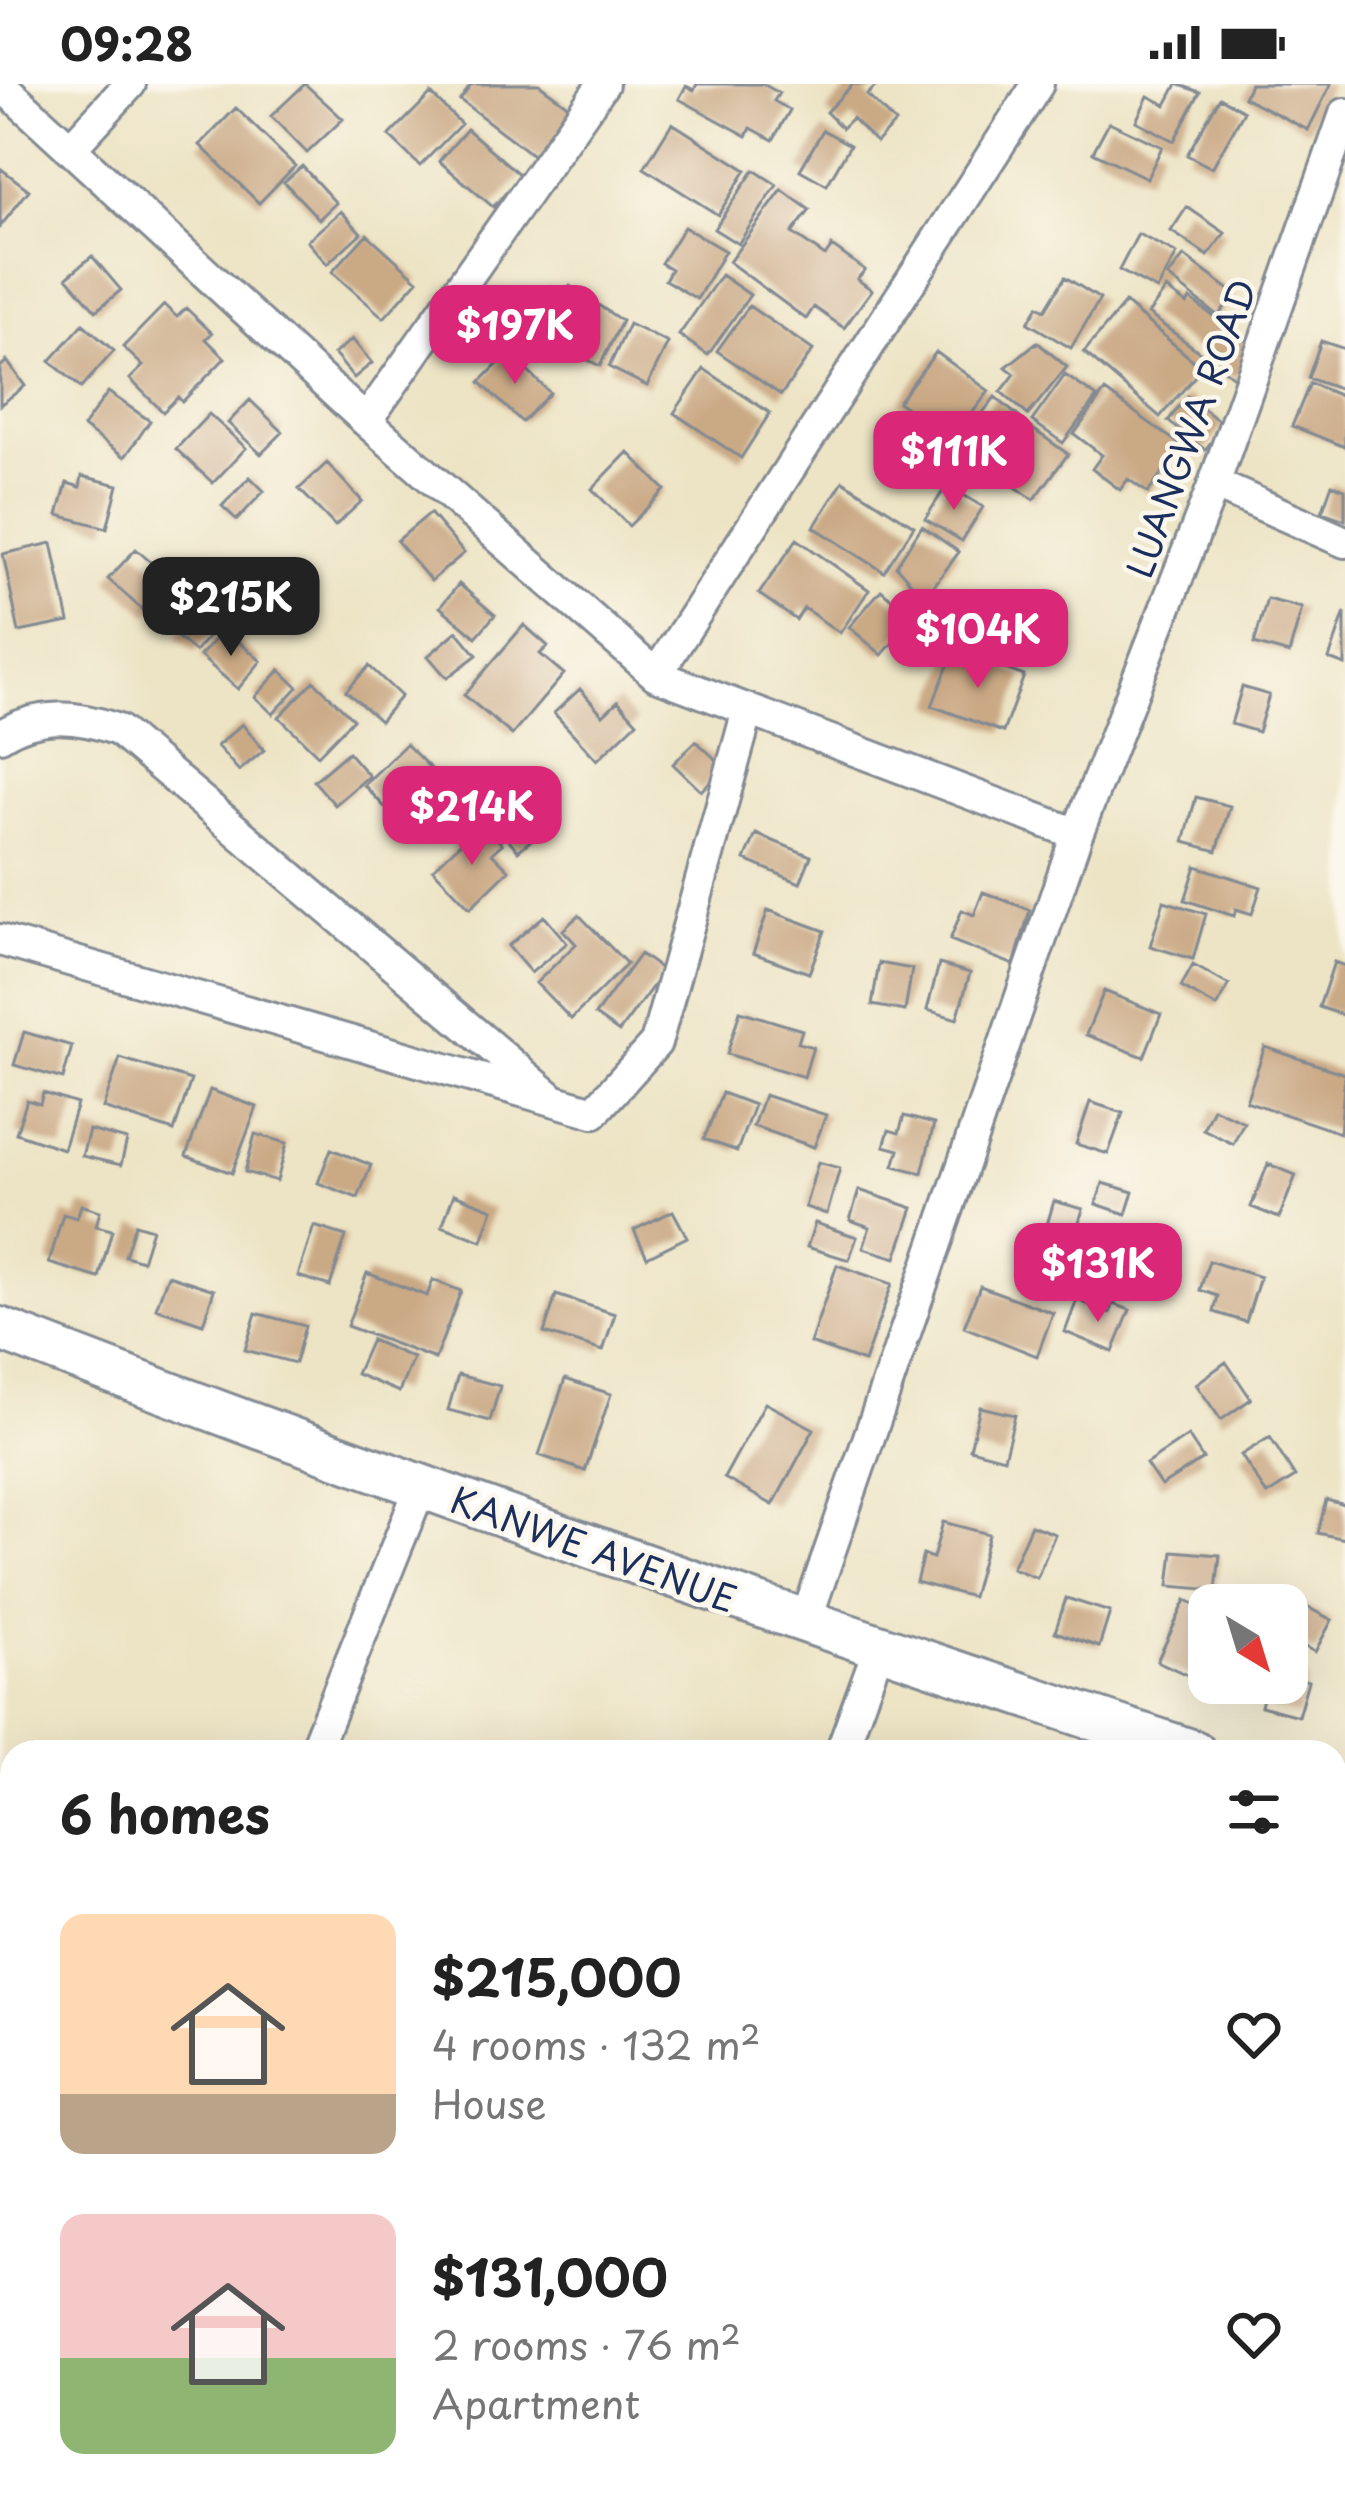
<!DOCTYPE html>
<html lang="en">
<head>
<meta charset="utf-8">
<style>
  body { margin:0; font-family:"Playpen Sans",sans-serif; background:#f2f2f2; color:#222; height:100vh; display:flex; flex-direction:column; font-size:45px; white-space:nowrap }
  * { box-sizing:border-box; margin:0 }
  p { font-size:39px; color:#767676 }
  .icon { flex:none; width:66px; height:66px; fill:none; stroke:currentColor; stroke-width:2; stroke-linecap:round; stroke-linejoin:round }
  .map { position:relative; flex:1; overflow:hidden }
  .panel { position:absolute; left:0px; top:1656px; width:1347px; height:771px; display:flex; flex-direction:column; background:#fff; border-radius:36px 36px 0 0; box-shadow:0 12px 48px #0002 }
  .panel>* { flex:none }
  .needle { width:78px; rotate:142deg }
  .controls { position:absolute; left:1188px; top:1500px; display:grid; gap:24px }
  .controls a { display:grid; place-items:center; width:120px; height:120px; border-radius:24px; background:#fff; box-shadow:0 12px 48px #0002; font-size:60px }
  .price { position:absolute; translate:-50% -102px; padding:0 27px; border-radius:24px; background:#db2777; color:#fff; font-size:39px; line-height:78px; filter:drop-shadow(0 3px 6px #0008) }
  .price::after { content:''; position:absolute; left:50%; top:72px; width:36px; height:27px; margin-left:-18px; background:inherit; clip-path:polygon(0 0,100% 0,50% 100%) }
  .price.current { background:#222; color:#fff }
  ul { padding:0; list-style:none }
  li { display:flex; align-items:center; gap:36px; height:300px; padding:0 60px }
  li span { display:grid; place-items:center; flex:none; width:336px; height:240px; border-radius:24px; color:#555 }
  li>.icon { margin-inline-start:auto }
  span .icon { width:144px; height:144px; fill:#fffc; stroke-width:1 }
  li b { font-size:51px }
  h2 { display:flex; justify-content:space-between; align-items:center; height:144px; padding:0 60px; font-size:51px }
  .status { display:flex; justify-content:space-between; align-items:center; height:84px; padding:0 60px; background:#fff; direction:ltr }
  .status svg { height:33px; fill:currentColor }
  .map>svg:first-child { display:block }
  .building { fill:#caa985 }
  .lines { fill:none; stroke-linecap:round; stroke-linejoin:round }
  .minor-casing { stroke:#848a92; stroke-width:36 }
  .secondary-casing { stroke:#848a92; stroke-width:48 }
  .minor { stroke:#fff; stroke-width:30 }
  .secondary { stroke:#fff; stroke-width:42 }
  .labels { text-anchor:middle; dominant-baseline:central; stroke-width:9; stroke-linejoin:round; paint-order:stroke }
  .street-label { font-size:36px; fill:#1b2f5e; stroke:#fbf7ec }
</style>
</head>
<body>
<div class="status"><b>09:28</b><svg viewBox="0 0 49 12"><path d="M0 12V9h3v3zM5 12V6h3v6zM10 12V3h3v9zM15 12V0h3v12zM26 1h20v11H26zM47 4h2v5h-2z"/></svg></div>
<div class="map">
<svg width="1345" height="2426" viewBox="0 0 1345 2426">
  <rect width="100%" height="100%" fill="#fbf7ec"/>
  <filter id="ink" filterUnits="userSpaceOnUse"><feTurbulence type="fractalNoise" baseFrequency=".00833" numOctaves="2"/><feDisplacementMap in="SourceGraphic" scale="24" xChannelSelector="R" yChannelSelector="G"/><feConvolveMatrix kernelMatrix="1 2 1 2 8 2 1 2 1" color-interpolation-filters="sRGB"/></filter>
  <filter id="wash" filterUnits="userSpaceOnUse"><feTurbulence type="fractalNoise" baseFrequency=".004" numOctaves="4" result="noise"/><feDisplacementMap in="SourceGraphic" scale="48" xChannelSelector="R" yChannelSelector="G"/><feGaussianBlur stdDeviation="2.7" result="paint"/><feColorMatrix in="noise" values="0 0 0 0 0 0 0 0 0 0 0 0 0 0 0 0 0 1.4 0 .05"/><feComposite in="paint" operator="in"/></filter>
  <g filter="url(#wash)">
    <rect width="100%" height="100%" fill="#ede4c5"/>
    <g id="blocks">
      <!-- building -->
      <path class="building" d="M305,0L343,35L307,69L271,32Z
        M472,0H539L577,28L540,77L460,16Z
        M697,0H763L779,9L774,17L790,26L773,56L751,44L747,52L679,15L686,2L694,6Z
        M853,0H878L867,11L895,39L876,58L852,34L842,44L826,28Z
        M1177,0L1200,8L1174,57L1136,37L1148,12L1166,21Z
        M1250,0H1331L1308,46L1244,13Z
        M431,10L461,40L420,82L389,52Z
        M1220,13L1244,27L1212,84L1187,71Z
        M236,24L295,82L259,119L200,61Z
        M1109,38L1162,63L1147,94L1093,68Z
        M672,39L746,86L718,131L644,84Z
        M467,45L521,92L493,123L439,77Z
        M823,46L850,61L827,101L800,86Z
        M302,82L336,119L319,135L284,98Z
        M0,84L29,106L0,143Z
        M754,86L777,101L738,160L714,145Z
        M782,106L810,126L792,149L825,172L832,162L865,186L857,195L872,206L844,244L814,223L806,235L729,178Z
        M1187,123L1225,149L1208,172L1171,147Z
        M341,127L361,149L327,180L307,157Z
        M684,143L725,167L697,215L665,196L671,185L661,179Z
        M367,150L418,196L384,234L332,188Z
        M1138,150L1177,170L1157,206L1119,186Z
        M92,172L121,206L96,227L67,193Z
        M1184,172L1235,210L1218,232L1168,193Z
        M721,191L750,211L708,271L679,251Z
        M1065,193L1100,215L1071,264L1028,239L1038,222L1045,226Z
        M550,202L565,210L570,202L622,237L600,282L527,245Z
        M1166,205L1187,220L1190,215L1257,264L1235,294L1148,230Z
        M1125,219L1202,284L1160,333L1084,268Z
        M164,221L177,233L186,224L212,249L206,255L225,274L182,318L178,313L163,328L130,295L143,282L123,263Z
        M749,222L813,266L781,311L717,267Z
        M83,240L114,267L81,304L50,277Z
        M629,240L668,259L647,302L609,283Z
        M352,255L372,279L354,294L334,270Z
        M1321,257L1345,265L1342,306L1308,294Z
        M1037,258L1067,283L1028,331L1001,308L1015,290L1006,283Z
        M936,268L989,307L951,357L898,318Z
        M509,269L550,309L522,338L480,298Z
        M7,277L25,302L0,321V283Z
        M704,285L770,329L741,374L674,329Z
        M1065,291L1097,313L1063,359L1032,337Z
        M1310,299L1345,314V363L1292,342Z
        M1105,307L1182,362L1148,409L1128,395L1120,406L1092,385L1102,371L1074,350Z
        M108,308L150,337L125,373L83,343Z
        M1187,312L1224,341L1205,366L1168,337Z
        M995,313L1019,333L988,372L964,353Z
        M250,316L283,348L261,370L228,339Z
        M209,330L246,364L213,399L176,365Z
        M1026,340L1068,370L1034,416L992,386Z
        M628,368L665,406L629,442L592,405Z
        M327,379L362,417L335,442L299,405Z
        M82,392L118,401L107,444L58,431L67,399L80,403Z
        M250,393L264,407L237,436L222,422Z
        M843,397L914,442L884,488L814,443Z
        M1332,400L1345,405V436L1322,428Z
        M947,401L983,423L962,457L925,435Z
        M430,429L464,469L431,497L397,457Z
        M922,442L959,468L925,514L896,482Z
        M797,455L869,506L840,549L804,524L796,536L759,510Z
        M52,459L69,538L19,548L3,470Z
        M136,465L176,501L148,531L108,495Z
        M459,500L495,531L476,553L440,523Z
        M881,506L914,534L882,571L849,543Z
        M211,512L230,528L195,568L177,553Z
        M1267,515L1302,524L1289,570L1254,560Z
        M987,523L1035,543L1025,566L977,546Z
        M1345,528V581L1329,575Z
        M524,541L548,562L540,570L564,590L512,651L464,611Z
        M224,545L261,577L238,605L200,572Z
        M457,547L477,571L447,594L428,572Z
        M954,566L1024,592L1003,648L932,622Z
        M369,582L401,612L380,637L346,607Z
        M280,586L298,603L273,630L255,613Z
        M314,597L353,635L318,671L279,633Z
        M1242,603L1269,611L1258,648L1231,640Z
        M580,605L603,631L618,617L637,638L597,676L554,629Z
        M242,640L264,666L239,687L217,662Z
        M696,657L724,683L701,707L673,680Z
        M406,660L438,692L395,734L364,701Z
        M348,668L369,692L335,721L314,697Z
        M509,707L542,747L518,767L486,727Z
        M1196,713L1230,722L1217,767L1184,758Z
        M490,748L502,760L492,769L509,786L470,824L433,785L470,750L479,759Z
        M756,750L811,772L800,799L745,776Z
        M1196,782L1261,803L1252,830L1236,825L1234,832L1185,816Z
        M983,808L1030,826L1014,881L950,856L962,826L974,831Z
        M1164,817L1206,830L1193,875L1150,862Z
        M768,826L825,847L809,889L753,869Z
        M579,831L627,880L571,935L536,899L576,860L563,846Z
        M544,832L567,859L531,889L508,862Z
        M640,870L664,887L619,948L595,931Z
        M1334,878L1345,882V932L1319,923Z
        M879,879L912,885L905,927L872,921Z
        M939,880L970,889L957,935L927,926Z
        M1193,881L1229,901L1217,923L1181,903Z
        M1104,907L1161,930L1144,973L1086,951Z
        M740,927L802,946L798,959L813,963L804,993L727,970Z
        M24,948L72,962L63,995L14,981Z
        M1265,963L1345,990L1340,1049L1246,1017Z
        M120,974L191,996L174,1047L103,1024Z
        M210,1006L257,1023L232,1089L186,1072Z
        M43,1009L77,1020L63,1065L16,1049L27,1016L40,1020Z
        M722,1009L754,1021L737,1067L704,1055Z
        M764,1011L826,1031L814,1063L753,1042Z
        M1090,1018L1123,1029L1108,1070L1076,1060Z
        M1213,1024L1244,1038L1233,1060L1203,1045Z
        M904,1032L934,1040L922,1089L894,1082L899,1066L884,1062L889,1046L899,1049Z
        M89,1046L127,1056L121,1081L82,1072Z
        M255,1050L287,1059L277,1097L245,1088Z
        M331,1065L371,1081L358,1114L318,1099Z
        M818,1078L840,1084L827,1130L805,1123Z
        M1268,1080L1296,1091L1279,1134L1251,1123Z
        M1103,1099L1133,1108L1126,1130L1096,1120Z
        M859,1106L913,1124L896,1174L863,1164L870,1143L850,1136Z
        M454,1110L493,1125L482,1157L442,1142Z
        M1054,1117L1083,1125L1070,1169L1041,1161Z
        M81,1121L100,1127L96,1142L112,1146L99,1194L49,1179L63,1130L77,1134Z
        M673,1127L687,1153L647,1173L634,1146Z
        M815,1139L857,1153L849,1176L807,1163Z
        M135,1140L152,1145L142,1177L125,1172Z
        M314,1142L346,1152L330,1202L298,1192Z
        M1209,1177L1260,1193L1246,1238L1214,1228L1218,1212L1200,1206Z
        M837,1181L892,1200L864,1278L810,1259Z
        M367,1189L427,1212L433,1196L461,1207L435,1275L347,1242Z
        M168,1191L214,1206L203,1240L156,1224Z
        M980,1202L1053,1229L1037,1272L964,1243Z
        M556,1211L615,1230L603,1267L544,1249Z
        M1077,1216L1110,1229L1114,1220L1130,1226L1113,1268L1065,1248Z
        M256,1229L305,1242L295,1279L245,1266Z
        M371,1256L413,1274L399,1308L356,1290Z
        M1226,1278L1251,1315L1221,1336L1196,1300Z
        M458,1291L500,1302L490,1337L448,1326Z
        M565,1295L611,1310L585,1387L539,1371Z
        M765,1319L814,1345L773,1421L724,1394Z
        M980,1323L1015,1331L1004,1374L970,1365Z
        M1188,1352L1203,1375L1161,1402L1146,1380Z
        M1270,1353L1295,1393L1267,1411L1241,1371Z
        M1326,1416L1345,1421V1455L1318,1449Z
        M943,1438L989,1450L972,1513L916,1498L923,1471L933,1474Z
        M1031,1441L1055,1450L1037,1494L1012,1484Z
        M1173,1467L1220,1471L1216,1506L1169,1502Z
        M1066,1514L1110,1528L1099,1563L1055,1548Z
        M1186,1516L1209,1527V1586L1203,1598L1157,1577Z
        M1299,1519L1332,1536L1315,1568L1287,1554Z
        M1287,1570L1300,1573L1294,1593L1308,1597L1298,1632L1261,1622L1267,1599H1287Z"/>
    </g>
  </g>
  <g filter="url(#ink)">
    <use href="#blocks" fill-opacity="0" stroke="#848a92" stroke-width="3"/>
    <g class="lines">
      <defs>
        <path id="minor" d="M0,0L366,337L656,591L1077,750L805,1539
          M70,65L130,0
          M366,337L603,0
          M1214,400L1345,458
          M656,591L1038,0
          M0,652C38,628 77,631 118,646L549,1012
          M1077,750L1214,400L1345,30
          M0,856L594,1028L656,959L747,630
          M314,1668L421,1402
          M841,1668L879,1564
          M471,2426L483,2415"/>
        <path id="secondary" d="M0,1245C394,1398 793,1535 1194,1668
          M1335,1718L1345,1721"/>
      </defs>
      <!-- minor casing -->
      <use href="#minor" class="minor-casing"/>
      <!-- secondary casing -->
      <use href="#secondary" class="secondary-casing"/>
      <!-- minor -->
      <use href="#minor" class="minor"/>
      <!-- secondary -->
      <use href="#secondary" class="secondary"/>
    </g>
  </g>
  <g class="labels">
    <!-- street labels -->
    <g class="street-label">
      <text transform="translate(1190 344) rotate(-70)">LUANGWA ROAD</text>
      <text transform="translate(594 1464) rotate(20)">KANWE AVENUE</text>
    </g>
  </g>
</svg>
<div class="controls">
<a><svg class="needle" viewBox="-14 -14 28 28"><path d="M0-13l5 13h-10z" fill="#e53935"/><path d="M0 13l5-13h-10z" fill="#767676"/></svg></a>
</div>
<b class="price" style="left:515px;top:303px">$197K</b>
<b class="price" style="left:954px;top:429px">$111K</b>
<b class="price current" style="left:231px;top:575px">$215K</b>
<b class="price" style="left:978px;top:607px">$104K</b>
<b class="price" style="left:472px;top:784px">$214K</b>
<b class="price" style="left:1098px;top:1241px">$131K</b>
<section class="panel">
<h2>6 homes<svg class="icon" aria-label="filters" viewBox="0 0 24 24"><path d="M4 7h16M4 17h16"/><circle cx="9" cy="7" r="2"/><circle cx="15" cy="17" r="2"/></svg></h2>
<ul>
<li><span style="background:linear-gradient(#ffd9b3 75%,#b9a48a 0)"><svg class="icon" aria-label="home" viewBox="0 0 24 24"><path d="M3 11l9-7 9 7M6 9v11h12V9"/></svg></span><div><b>$215,000</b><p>4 rooms · 132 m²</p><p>House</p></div><svg class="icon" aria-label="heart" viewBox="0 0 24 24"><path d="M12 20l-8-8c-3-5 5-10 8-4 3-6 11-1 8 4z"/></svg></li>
<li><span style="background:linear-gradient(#f6c9c9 60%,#8fb573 0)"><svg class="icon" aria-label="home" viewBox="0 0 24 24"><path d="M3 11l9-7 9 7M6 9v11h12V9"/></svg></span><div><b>$131,000</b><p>2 rooms · 76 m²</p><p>Apartment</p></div><svg class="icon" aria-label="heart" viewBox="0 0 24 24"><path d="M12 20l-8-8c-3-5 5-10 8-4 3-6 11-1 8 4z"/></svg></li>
</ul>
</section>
</div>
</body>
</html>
